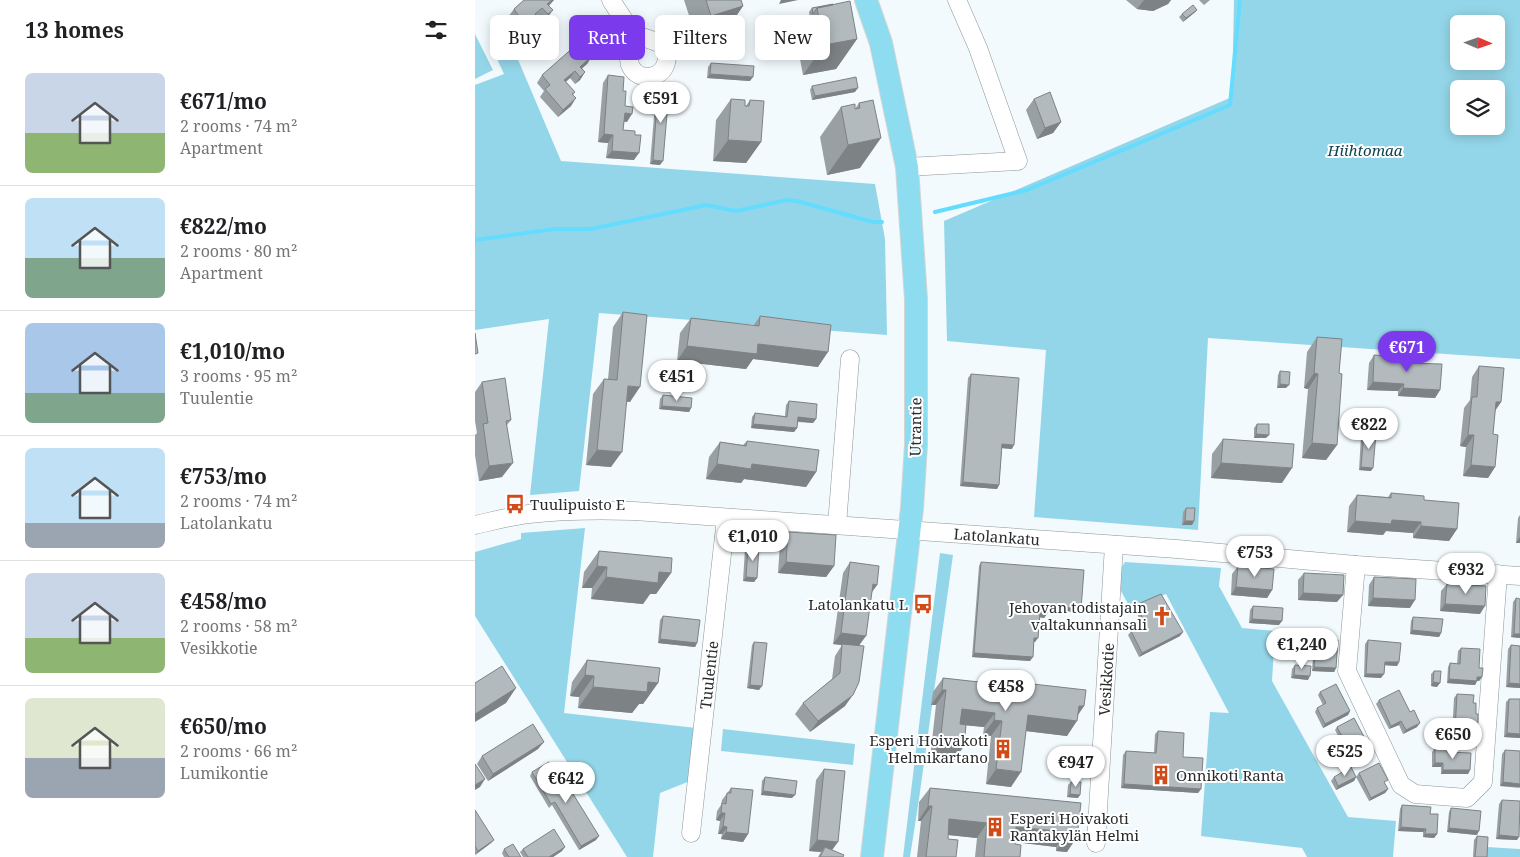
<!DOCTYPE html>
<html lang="en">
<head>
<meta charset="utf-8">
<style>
  body { margin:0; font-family:"Noto Serif",serif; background:#f6f6f6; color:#202124; height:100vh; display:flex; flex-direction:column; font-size:19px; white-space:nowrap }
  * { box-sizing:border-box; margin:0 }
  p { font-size:16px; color:#757577 }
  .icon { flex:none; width:28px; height:28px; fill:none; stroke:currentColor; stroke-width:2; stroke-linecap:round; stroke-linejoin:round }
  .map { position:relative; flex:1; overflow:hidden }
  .side { display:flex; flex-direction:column; background:#fff; width:475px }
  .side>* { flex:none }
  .top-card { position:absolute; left:15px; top:15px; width:475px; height:45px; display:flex; gap:10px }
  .needle { width:32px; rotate:92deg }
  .controls { position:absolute; left:975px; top:15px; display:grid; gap:10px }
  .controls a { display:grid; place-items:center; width:55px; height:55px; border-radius:8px; background:#fff; box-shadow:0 2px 12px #0003; font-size:25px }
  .price { position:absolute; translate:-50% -42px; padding:0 11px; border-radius:18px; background:#fff; color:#222; font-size:16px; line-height:32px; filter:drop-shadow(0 1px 2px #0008) }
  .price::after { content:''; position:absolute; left:50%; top:30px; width:15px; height:11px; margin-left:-8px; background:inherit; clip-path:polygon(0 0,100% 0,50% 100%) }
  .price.selected { background:#7c3aed; color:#fff }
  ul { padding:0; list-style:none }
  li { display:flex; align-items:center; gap:15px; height:125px; padding:0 25px }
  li+li { border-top:1px solid #e0e0e0 }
  li span { display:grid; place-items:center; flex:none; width:140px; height:100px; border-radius:8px; color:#555 }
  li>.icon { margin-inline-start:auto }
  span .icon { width:60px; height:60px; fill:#fffc; stroke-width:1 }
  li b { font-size:21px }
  h2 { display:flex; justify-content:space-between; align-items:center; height:60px; padding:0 25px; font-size:21px }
  .chip { padding:0 18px; border-radius:8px; background:#fff; box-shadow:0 2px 12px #0003; font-size:18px; line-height:45px }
  .chip.selected { background:#7c3aed; color:#fff }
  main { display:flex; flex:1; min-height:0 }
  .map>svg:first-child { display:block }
  .green { fill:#94d6e9; fill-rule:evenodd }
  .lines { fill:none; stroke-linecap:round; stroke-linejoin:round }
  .stream { stroke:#64dcfd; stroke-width:4 }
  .minor-casing { stroke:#8d9597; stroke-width:19 }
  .major-casing { stroke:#d4d5d5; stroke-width:24 }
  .minor { stroke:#fff; stroke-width:18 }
  .major { stroke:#8edcef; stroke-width:22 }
  .wall { fill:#99a0a3 }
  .shaded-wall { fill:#7d8284 }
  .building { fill:#b2babd; stroke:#7d8284 }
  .labels { text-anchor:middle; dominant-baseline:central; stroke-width:4; stroke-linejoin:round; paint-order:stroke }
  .park-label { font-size:15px; font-style:italic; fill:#0b4350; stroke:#fff }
  .street-label { font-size:15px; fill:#282b2c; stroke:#fff }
  .poi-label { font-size:15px; fill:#282b2c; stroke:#fff; text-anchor:start }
</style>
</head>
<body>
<main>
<section class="side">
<h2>13 homes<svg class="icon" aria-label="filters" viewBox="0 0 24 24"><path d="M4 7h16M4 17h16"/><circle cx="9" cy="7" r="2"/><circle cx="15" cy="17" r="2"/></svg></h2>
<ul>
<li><span style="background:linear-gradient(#c9d6e8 60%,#8fb573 0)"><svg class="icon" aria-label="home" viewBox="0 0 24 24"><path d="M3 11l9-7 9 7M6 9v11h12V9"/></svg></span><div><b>€671/mo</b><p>2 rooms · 74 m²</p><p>Apartment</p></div></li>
<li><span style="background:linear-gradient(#bfe0f5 60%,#7fa58c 0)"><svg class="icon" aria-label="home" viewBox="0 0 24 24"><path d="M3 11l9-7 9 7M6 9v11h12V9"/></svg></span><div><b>€822/mo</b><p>2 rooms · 80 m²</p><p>Apartment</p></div></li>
<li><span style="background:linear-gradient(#a9c7e8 70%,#7fa58c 0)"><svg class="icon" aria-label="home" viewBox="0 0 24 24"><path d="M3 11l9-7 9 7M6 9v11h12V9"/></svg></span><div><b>€1,010/mo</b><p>3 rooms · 95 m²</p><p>Tuulentie</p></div></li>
<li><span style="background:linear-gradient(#bfe0f5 75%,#9aa5b1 0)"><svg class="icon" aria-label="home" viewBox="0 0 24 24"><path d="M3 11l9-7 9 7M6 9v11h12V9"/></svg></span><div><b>€753/mo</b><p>2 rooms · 74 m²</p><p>Latolankatu</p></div></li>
<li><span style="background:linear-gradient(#c9d6e8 65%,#8fb573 0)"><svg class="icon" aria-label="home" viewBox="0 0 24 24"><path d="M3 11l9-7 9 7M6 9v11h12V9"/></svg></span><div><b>€458/mo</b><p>2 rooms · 58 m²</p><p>Vesikkotie</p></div></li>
<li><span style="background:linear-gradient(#dfe7d0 60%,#9aa5b1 0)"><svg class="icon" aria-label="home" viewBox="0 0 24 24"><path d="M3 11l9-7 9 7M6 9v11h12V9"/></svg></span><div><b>€650/mo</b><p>2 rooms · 66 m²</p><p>Lumikontie</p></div></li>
</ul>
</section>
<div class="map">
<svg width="1045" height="857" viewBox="0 0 1045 857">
  <rect width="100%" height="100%" fill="#f2fafd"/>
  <!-- green -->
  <path class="green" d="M759,0H1045V359L733,338L723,530L559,517L571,350L472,341L469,221L757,97ZM984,24H1021V61H984ZM984,89H1021V126H984Z
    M0,34L18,70L0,79Z
    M33,36L86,161L400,184L410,239L412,335L124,313L104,491L55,495L74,319L0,330V85L29,74L17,48Z
    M110,528L89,713L221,728L215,781L185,793L178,857H152L0,616V552L46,539V533Z
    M465,553L478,555L444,799L435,857H428Z
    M650,562L746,568L744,586L767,628L800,631L797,681L873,817L921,821L918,857H832L827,848L726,836L735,712L754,713L691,594L656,609L642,584V574Z
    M248,729L380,744L378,765L246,751Z
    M1012,847L1045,849V857H1011Z"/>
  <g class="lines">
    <!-- stream -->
    <path class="stream" d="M460,212L552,190L755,105L765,0
      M0,240L80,229H116L231,205L261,211L312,200L322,201L398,222H407"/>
    <defs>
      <g id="minor">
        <path d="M136,0C143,12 156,27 157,41C157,50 151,58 156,67C164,82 187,79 191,63C197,40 174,41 162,35C159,34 156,31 153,28"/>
        <path d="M432,167L543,161L503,48L482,0"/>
        <path id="s1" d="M0,525C18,521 36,516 54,514C89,510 124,510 159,511L702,549L881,565L1045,576"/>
        <path d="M362,525L375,359"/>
        <path d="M881,565L872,671L926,785L940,794L992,798L1008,782L1023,574"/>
        <path id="s2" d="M216,833L251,518"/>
        <path id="s3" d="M621,843L639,545"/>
      </g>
      <path id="major" d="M391,0L406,43L432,167L441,299V445L437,508L397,857"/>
    </defs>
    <!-- minor casing -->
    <use href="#minor" class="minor-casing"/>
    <!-- major casing -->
    <use href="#major" class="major-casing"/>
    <!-- minor -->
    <use href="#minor" class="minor"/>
    <!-- major -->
    <use href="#major" class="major"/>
  </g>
  <!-- wall -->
  <path class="wall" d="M49,0H79L74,6L72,18L67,22L62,16L71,27L70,30L67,40L53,52L32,27L37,21L33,17L39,9Z
    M209,0H266L268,6L253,28L221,37Z
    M651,0H696L693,4L678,11L662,9Z
    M724,0H735L729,5Z
    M358,4L382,39L361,69L328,75L321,38L335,18L334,12L337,8Z
    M722,10L719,13L708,22L704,17L707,14Z
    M119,50L116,55L117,56L112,64L107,68L110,72L105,80L100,84L95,78L91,82L100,92L98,95L96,106L83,117L65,97L69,91L62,83L67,75Z
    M236,63L275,81L232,78L233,67Z
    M133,75L148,91L152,122L149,121L148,130L159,160L131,158L133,143L123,142L128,83Z
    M337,86L380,92L337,100L335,90Z
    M183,89L185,165L175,164L181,93Z
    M256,99L271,106L275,100L286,142L271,163L238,161L241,120Z
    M559,99L586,122L578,133L562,139L551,110Z
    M398,100L385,168L352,175L345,137L366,107L380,109L384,103Z
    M148,312L155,402L152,401L136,467L111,465L118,394L129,379H133L138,327Z
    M285,316L343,367L278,359L271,369L202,361L205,333L216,318L278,326Z
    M842,337L862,445L851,460L827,458L833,389L829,388L832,352Z
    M899,355L932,363L965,390L960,398L923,396V391L892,390L894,363Z
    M1004,366L1026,402L1020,410L1018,434L1020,467L1013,478L988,476L991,447L985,446L989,408L995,400L997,377Z
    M805,371L811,388H802L803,375Z
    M496,374L537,449L527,448L524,485L522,489L485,486L493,378Z
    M7,382L36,420L32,425L27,477L4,481L0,455V435L2,433L0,421V392Z
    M188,395L216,408L214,412L184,409L185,399Z
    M314,401L341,419L338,423L322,422V428L319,432L276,428L277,417L280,413L310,416L311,405Z
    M782,424L791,438H779V428Z
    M889,432L896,471L884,470L886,436Z
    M748,439L807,483L736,478L737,454Z
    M272,441L341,472L331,487L269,479L266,483L231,479L234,457L245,442L268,445Z
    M916,493L949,500L982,529L974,541L938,538V533L911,531L908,535L872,532L874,506L882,495L913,497Z
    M711,508L719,521L717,525H707L708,512Z
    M1045,515V543H1041L1043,518Z
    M313,532L359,566L351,577L303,573L305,543Z
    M273,546L282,578L279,582L268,581L270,549Z
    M124,551L196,573L181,594H175L168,604L116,599L117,588H107L109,572Z
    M375,562L402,585L397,592L370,706L335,732L320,714L328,703L357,679L360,656L367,645L358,644L368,573Z
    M506,562L603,612L572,610V614L569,618L565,617L560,642H559L555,661L497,657L504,566Z
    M763,566L797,590L792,598L756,595L757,574Z
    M829,573L862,602L823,600V580Z
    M899,577L935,608L893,606L894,585Z
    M972,584L1005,614L965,611L966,591Z
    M1041,598L1045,638L1036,637L1038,602Z
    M663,604L705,636L664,657L653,635L665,621L660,608Z
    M778,606L804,625L774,623L775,610Z
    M188,616L222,643L220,647L183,643L185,620Z
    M938,617L966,633L964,637L935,634L936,621Z
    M842,638L861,668L859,672L837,671L839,642Z
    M893,640L924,662L922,666L910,665L906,678L889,677L890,644Z
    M279,642L284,690L272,688L277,645Z
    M1036,645L1045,646V688L1031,687L1033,649Z
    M986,648L1004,668L1007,677L1004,681H1002L1000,685L972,683L973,667L975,663L982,664L983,651Z
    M112,660L183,683L168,704H164L157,713L103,708L104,697L95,696L97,682Z
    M820,665L833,680L816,678L817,669Z
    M959,671L962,687L956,686V674Z
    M468,678L538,686L540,682L609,706L603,714L592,736L551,731L536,787L511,784L516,736L508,735L509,727L491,725L489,746L479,760L455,758L461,705H456L458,692Z
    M845,692L875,711L873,715L848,728L840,712L842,708L848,705L843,695Z
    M982,694L998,703L1001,714L1000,727L997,735H977L979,698Z
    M1034,699H1045V738L1029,737L1031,702Z
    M904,700L942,727L928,734L924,725L914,729L901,704Z
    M862,727L895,748L893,752L876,761L860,730Z
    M683,731L708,757L726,789L723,793L646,788L648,755L651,751L679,753L680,734Z
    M960,748L972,752L995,770L993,774H966V767H957V752Z
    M63,749L13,781L2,764L7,756Z
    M1030,750L1045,788L1025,786L1027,754Z
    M349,769L357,850L368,857H343L346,852L334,851L341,780Z
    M57,772L121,840L104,850L77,805L74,808L55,776Z
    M884,773L910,784L913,789L910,793L894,801L881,777L879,781L861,790L856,781L859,777H881Z
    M290,777L317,798L286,795L287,781Z
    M596,782L603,798L592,797L593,785Z
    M256,788L273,834L268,842L246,839L247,834H243L245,821L241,820L242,811L246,805L247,800Z
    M455,788L606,803L592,852L581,851V847L540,842V844L545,857H500L502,838L473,835V839L481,857H442L446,821H443L444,802Z
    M1027,800L1042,840L1021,839L1024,804Z
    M927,805L955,814L962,834L959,838L948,837V832L923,831L925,809Z
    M976,808L1002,835L972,832L974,812Z
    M0,810L16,843L0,855Z
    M1002,836L1012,857H998L999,840Z
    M29,849L46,857H29L27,853Z
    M48,849L87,851L78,857H48L45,852Z"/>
  <!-- shaded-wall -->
  <path class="shaded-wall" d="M77,0H79L69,10L72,4Z
    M306,0H323L304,4Z
    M669,0H696L693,4L678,11L662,9Z
    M268,6L253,28L221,37L236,16Z
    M78,10L72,18L67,22L73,14Z
    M722,10L719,13L708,22L711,18Z
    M72,33L67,40L53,52L58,44Z
    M382,39L361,69L328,75L349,45Z
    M117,56L112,64L102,73L105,67Z
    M100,71L95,78L84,87L89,80Z
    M110,72L105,80L100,84L105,77Z
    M235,74L278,77L275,81L232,78Z
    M383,88L380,92L337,100L340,96Z
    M101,98L96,106L83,117L88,110Z
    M150,113L157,114L152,122L144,121Z
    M586,122L578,133L562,139L570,128Z
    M129,134L138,135L133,143L123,142Z
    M406,138L385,168L352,175L373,145Z
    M253,140L286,142L271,163L238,161Z
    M137,151L164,153L159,160L131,158Z
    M178,160L188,161L185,165L175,164Z
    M283,344L353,352L343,367L278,359L271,369L202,361L212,346Z
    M839,373L843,374L833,389L829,388Z
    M898,382L929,384L923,391L892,390Z
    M805,384L814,385L811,388H802Z
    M153,386L165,387L155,402L143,401Z
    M928,388L965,390L960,398L923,396Z
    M1021,402H1026L1018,414Z
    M187,406L216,408L214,412L184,409Z
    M323,417L341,419L338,423L320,421Z
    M278,424L322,428L319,432L276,428Z
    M781,434L794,435L791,438H779Z
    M993,435H999L991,447L985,446Z
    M837,443L862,445L851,460L827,458Z
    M527,444L539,445L537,449L525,448Z
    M122,450L147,452L136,467L111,465Z
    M38,463L27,477L4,481L14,466Z
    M746,463L817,468L807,483L736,478Z
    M242,464H277L341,472L331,487L269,479L266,483L231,479Z
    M996,465L1020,467L1013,478L988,476Z
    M886,467L898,468L896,471L884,470Z
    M488,482L524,485L522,489L485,486Z
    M917,520L946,522L938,533L911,531L908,535L872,532L880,521Z
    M710,521H719L717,525H707Z
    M946,526L982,529L974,541L938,538Z
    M1045,537V543H1041Z
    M311,562L359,566L351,577L303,573Z
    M122,566L132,567L117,588H107Z
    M184,572L196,573L181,594H175L168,604L116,599L131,577Z
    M271,577L282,578L279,582L268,581Z
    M398,584L402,585L394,596Z
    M761,587L797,590L792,598L756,595Z
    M828,593L868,595L862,602L823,600Z
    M898,598L940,600L935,608L893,606Z
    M970,604L1010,606L1005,614L965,611Z
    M573,606L606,609L603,612L570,610Z
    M565,613L572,614L569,618L562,617Z
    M777,619L807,621L804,625L774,623Z
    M937,630L966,633L964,637L935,634Z
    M708,632L705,636L664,657L667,653Z
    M366,633L391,636L383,647L358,644Z
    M1039,634H1045V638L1036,637Z
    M559,638H563L560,642H557Z
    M185,639L222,643L220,647L183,643Z
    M499,653L558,657L555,661L497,657Z
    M910,662H924L922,666L907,665Z
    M839,667L861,668L859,672L837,671Z
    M891,674H909L906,678L889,677Z
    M110,675L119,676L104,697L95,696Z
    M819,675L835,676L833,680L816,678Z
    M1002,677H1007L1004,681L1000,680Z
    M974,679L1002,681L1000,685L972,683Z
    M173,682L183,683L168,704H164L157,713L103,708L118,687Z
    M958,682L965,683L962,687L956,686Z
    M1034,683L1045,684V688L1031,687Z
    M275,685L287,686L284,690L272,688Z
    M41,688L31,703L0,722V714Z
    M467,690H471L461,705H456Z
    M378,695L370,706L335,732L343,721Z
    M604,706H609L599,721H602L592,736L542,730L553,715Z
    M487,709L520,713L509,727L476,724Z
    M875,711L873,715L848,728L850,724Z
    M519,720L527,721L516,736L508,735Z
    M926,721L924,725L914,729L916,726Z
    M945,723L942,727L928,734L931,730Z
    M980,731L999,732L997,735H977Z
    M1032,733L1045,734V738L1029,737Z
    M69,742L63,749L13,781L18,774Z
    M465,743L489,746L479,760L455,758Z
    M895,748L893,752L876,761L878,757Z
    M960,763H968L966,767H957Z
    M521,769L546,772L536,787L511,784Z
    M968,770H995L993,774H966Z
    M881,777L879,781L861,790L863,786Z
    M10,779L5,787L0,790V785Z
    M1028,782L1045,784V787L1025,786Z
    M649,784L726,789L723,793L646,788Z
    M913,789L910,793L894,801L896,798Z
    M288,791L320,795L317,798L286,795Z
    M595,794L605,795L603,798L592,797Z
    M453,806H457L446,821H443Z
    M246,813H250L245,821L241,820Z
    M474,819L512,823L502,838L464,834Z
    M248,826L252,827L247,834H243Z
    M541,827L592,832L581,847L531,841Z
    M926,827L951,829L948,832L923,831Z
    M974,828L1004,831L1002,835L972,832Z
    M251,832L273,834L268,842L246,839Z
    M950,834H962L959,838L948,837Z
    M1024,835L1044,837L1042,840L1021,839Z
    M124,836L121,840L104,850L106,846Z
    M591,836L602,837L592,852L581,851Z
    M19,840L16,843L0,855L3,851Z
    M342,840L363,842L355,853L350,847L346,852L334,851Z
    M90,847L87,851L78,857H74Z"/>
  <!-- building -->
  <path class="building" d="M49,0H77L72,4L78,10L73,14L67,8L60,14L71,27L69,29L72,33L58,44L37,20L43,15L39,9Z
    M231,0H266L268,6L236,16Z
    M375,1L382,39L349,45L342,8Z
    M358,4V5L342,8L338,14L337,8Z
    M718,5L722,10L711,18L707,14Z
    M109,38L119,50L115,54L117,56L105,67L110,72L105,77L100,71L89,80L100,92L97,94L101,98L88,110L70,89L75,85L67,75Z
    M236,63L279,66L278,77L235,74Z
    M133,75L149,77L148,91H151L150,106L158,107L157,114L150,113L148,130L160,131V135H166L164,153L137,151L138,135L129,134Z
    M381,77L383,88L340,96L337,86Z
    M183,89L194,90L188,161L178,160Z
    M575,92L586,122L570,128L559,99Z
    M256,99L270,100V106H274L275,100L289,101L286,142L253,140Z
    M398,100L406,138L373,145L366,107L380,104V109L385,108L384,103Z
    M148,312L172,315L165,387L153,386L147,452L122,450L129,379L142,380Z
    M285,316L356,325L353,352L283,344L282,354L212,346L216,318L284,326Z
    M0,333L3,353L0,354Z
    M842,337L867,339L864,373L867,374L862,445L837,443L843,374L839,373Z
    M899,355L932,357V363L967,364L965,390L928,388L929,384L898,382Z
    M1004,366L1029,368L1026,402H1021L1018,434L1023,435L1020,467L996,465L999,435H993L997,397H1002Z
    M805,371L815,372L814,385L805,384Z
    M496,374L544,378L539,445L527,444L524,485L488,482Z
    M30,378L36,420L31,421L38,463L14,466L8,424L13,423L7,382Z
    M188,395L217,398L216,408L187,406Z
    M314,401L342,404L341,419L323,417L322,428L278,424L280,413L312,417Z
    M782,424H794V435L781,434Z
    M889,432L901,433L898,468L886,467Z
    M748,439L819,444L817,468L746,463Z
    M272,441L344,450L341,472L277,464L276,469L242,464L245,442L271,446Z
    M916,493L949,496V500L984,503L982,529L946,526V522L917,520L916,524L880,521L882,495L916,498Z
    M711,508H720L719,521H710Z
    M313,532L361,535L359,566L311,562Z
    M273,546H284L282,578L271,577Z
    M124,551L197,558L196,573L184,572L183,583L131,577L132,567L122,566Z
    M375,562L404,566L402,585L398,584L391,636L366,633Z
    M506,562L609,570L606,609L573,606L572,614L565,613L563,638H559L558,657L499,653Z
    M763,566L799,569L797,590L761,587Z
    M829,573L869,575L868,595L828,593Z
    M899,577L941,579L940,600L898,598Z
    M972,584L1011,586L1010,606L970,604Z
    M686,594L708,632L667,653L656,631L667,617L663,604Z
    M1041,598L1045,599V634H1039Z
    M778,606L808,608L807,621L777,619Z
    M188,616L225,620L222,643L185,639Z
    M938,617L968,619L966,633L937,630Z
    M842,638L863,640L861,668L839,667Z
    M893,640L926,643L924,662H910L909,674H891Z
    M279,642L292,643L287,686L275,685Z
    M367,644L389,646L384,682L378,695L343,721L328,703L365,673Z
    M1036,645L1045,646V684L1034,683Z
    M986,648L1005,649L1004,668H1008L1007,677H1002V681L974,679L975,663L985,664Z
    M112,660L185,668L183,683L173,682L172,692L118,687L119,676L110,675Z
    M820,665L836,666L835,676L819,675Z
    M27,666L41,688L0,714V683Z
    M959,671H966L965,683L958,682Z
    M468,678L540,686V682L611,690L609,706H604L602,721L553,715L546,772L521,769L527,721L519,720L520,713L487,709L485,724L491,725L489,746L465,743L471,690H467Z
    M861,684L875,711L850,724L842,708L851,703L845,692Z
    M924,690L935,712L939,710L945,723L931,730L926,721L916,726L904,700Z
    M982,694L999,695L998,703H1001V714H1003V723H1000L999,732L980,731Z
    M1034,699H1045V734L1032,733Z
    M879,718L895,748L878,757L862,727Z
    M58,724L69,742L18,774L7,756Z
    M683,731L709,733L708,757L728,758L726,789L649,784L651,751L681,753Z
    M960,748H972V752L996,753L995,770H968V763H960Z
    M1030,750L1045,751V784L1028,782Z
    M74,762L92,791L95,789L124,836L106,846L80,802L76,804L57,772Z
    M904,763L913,780L909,782L913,789L896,798L884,773Z
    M0,764L10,779L0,785Z
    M876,767L881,777L863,786L859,777Z
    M349,769L370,771L363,842L342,840Z
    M290,777L322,781L320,795L288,791Z
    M596,782H606L605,795L595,794Z
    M256,788L278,790L273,834L251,832L252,827L248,826L250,813H246L247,803L251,804L252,793H256Z
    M455,788L606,803L602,837L591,836L592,832L541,827L540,844L546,845L545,857H509L512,823L474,819L473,839L483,840L481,857H451L457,806H453Z
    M1027,800L1045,801L1044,837L1024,835Z
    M927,805L956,807L955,814H963L962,834H950L951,829L926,827Z
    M976,808L1006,811L1004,831L974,828Z
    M0,810L19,840L3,851L0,846Z
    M79,829L90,847L74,857H53L48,849Z
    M1002,836L1013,837L1012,857H1000Z
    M38,844L46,857H34L29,849Z
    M350,847L369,855L368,857H345Z"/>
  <!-- icons -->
  <defs>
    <symbol id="bus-bare" viewBox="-9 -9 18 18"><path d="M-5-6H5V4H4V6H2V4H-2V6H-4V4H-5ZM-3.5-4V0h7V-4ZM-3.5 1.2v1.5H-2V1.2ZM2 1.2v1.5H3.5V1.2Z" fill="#d24b17" stroke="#fff" stroke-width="2.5" paint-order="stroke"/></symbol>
    <symbol id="church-bare" viewBox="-9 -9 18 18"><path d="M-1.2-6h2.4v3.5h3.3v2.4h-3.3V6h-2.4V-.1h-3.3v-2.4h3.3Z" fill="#d24b17" stroke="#fff" stroke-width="2.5" paint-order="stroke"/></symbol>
    <symbol id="building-bare" viewBox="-9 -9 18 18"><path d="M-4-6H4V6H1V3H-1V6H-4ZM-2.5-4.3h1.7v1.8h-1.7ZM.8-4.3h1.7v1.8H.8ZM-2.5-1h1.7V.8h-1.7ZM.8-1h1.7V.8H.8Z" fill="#d24b17" stroke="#fff" stroke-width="2.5" paint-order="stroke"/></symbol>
  </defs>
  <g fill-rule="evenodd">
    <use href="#bus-bare" x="26" y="490" width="28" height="28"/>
    <use href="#bus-bare" x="434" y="590" width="28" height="28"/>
    <use href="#church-bare" x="673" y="602" width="28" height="28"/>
    <use href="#building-bare" x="514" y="735" width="28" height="28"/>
    <use href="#building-bare" x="672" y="761" width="28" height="28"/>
    <use href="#building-bare" x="506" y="813" width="28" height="28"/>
  </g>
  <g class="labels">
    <!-- park labels -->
    <g class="park-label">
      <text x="890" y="150">Hiihtomaa</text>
    </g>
    <!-- street labels -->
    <g class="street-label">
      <text transform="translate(440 427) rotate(-89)">Utrantie</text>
      <text stroke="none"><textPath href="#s1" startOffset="524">Latolankatu</textPath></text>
      <text stroke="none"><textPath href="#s2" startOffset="159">Tuulentie</textPath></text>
      <text stroke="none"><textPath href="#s3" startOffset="164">Vesikkotie</textPath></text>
    </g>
    <!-- poi labels -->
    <g class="poi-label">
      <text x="55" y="504">Tuulipuisto E</text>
      <text x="433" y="604" text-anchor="end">Latolankatu L</text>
      <text x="672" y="607" text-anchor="end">Jehovan todistajain<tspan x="672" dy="17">valtakunnansali</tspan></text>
      <text x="513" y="740" text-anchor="end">Esperi Hoivakoti<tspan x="513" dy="17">Helmikartano</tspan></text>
      <text x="701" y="775">Onnikoti Ranta</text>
      <text x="535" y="818">Esperi Hoivakoti<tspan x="535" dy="17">Rantakylän Helmi</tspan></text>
    </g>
  </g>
</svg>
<div class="controls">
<a><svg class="needle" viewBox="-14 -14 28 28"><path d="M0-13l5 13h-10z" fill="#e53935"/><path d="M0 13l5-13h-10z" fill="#757577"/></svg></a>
<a><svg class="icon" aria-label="layers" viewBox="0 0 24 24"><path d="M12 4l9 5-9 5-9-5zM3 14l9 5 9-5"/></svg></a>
</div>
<b class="price" style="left:186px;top:124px">€591</b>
<b class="price selected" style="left:932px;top:373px">€671</b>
<b class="price" style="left:202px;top:402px">€451</b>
<b class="price" style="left:894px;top:450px">€822</b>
<b class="price" style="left:278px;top:562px">€1,010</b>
<b class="price" style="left:780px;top:578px">€753</b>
<b class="price" style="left:991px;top:595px">€932</b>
<b class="price" style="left:827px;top:670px">€1,240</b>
<b class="price" style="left:531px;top:712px">€458</b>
<b class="price" style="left:978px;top:760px">€650</b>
<b class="price" style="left:870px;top:777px">€525</b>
<b class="price" style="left:601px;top:788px">€947</b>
<b class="price" style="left:91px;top:804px">€642</b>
<div class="top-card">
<a class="chip">Buy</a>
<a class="chip selected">Rent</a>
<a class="chip">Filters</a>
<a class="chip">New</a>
</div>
</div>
</main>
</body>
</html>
